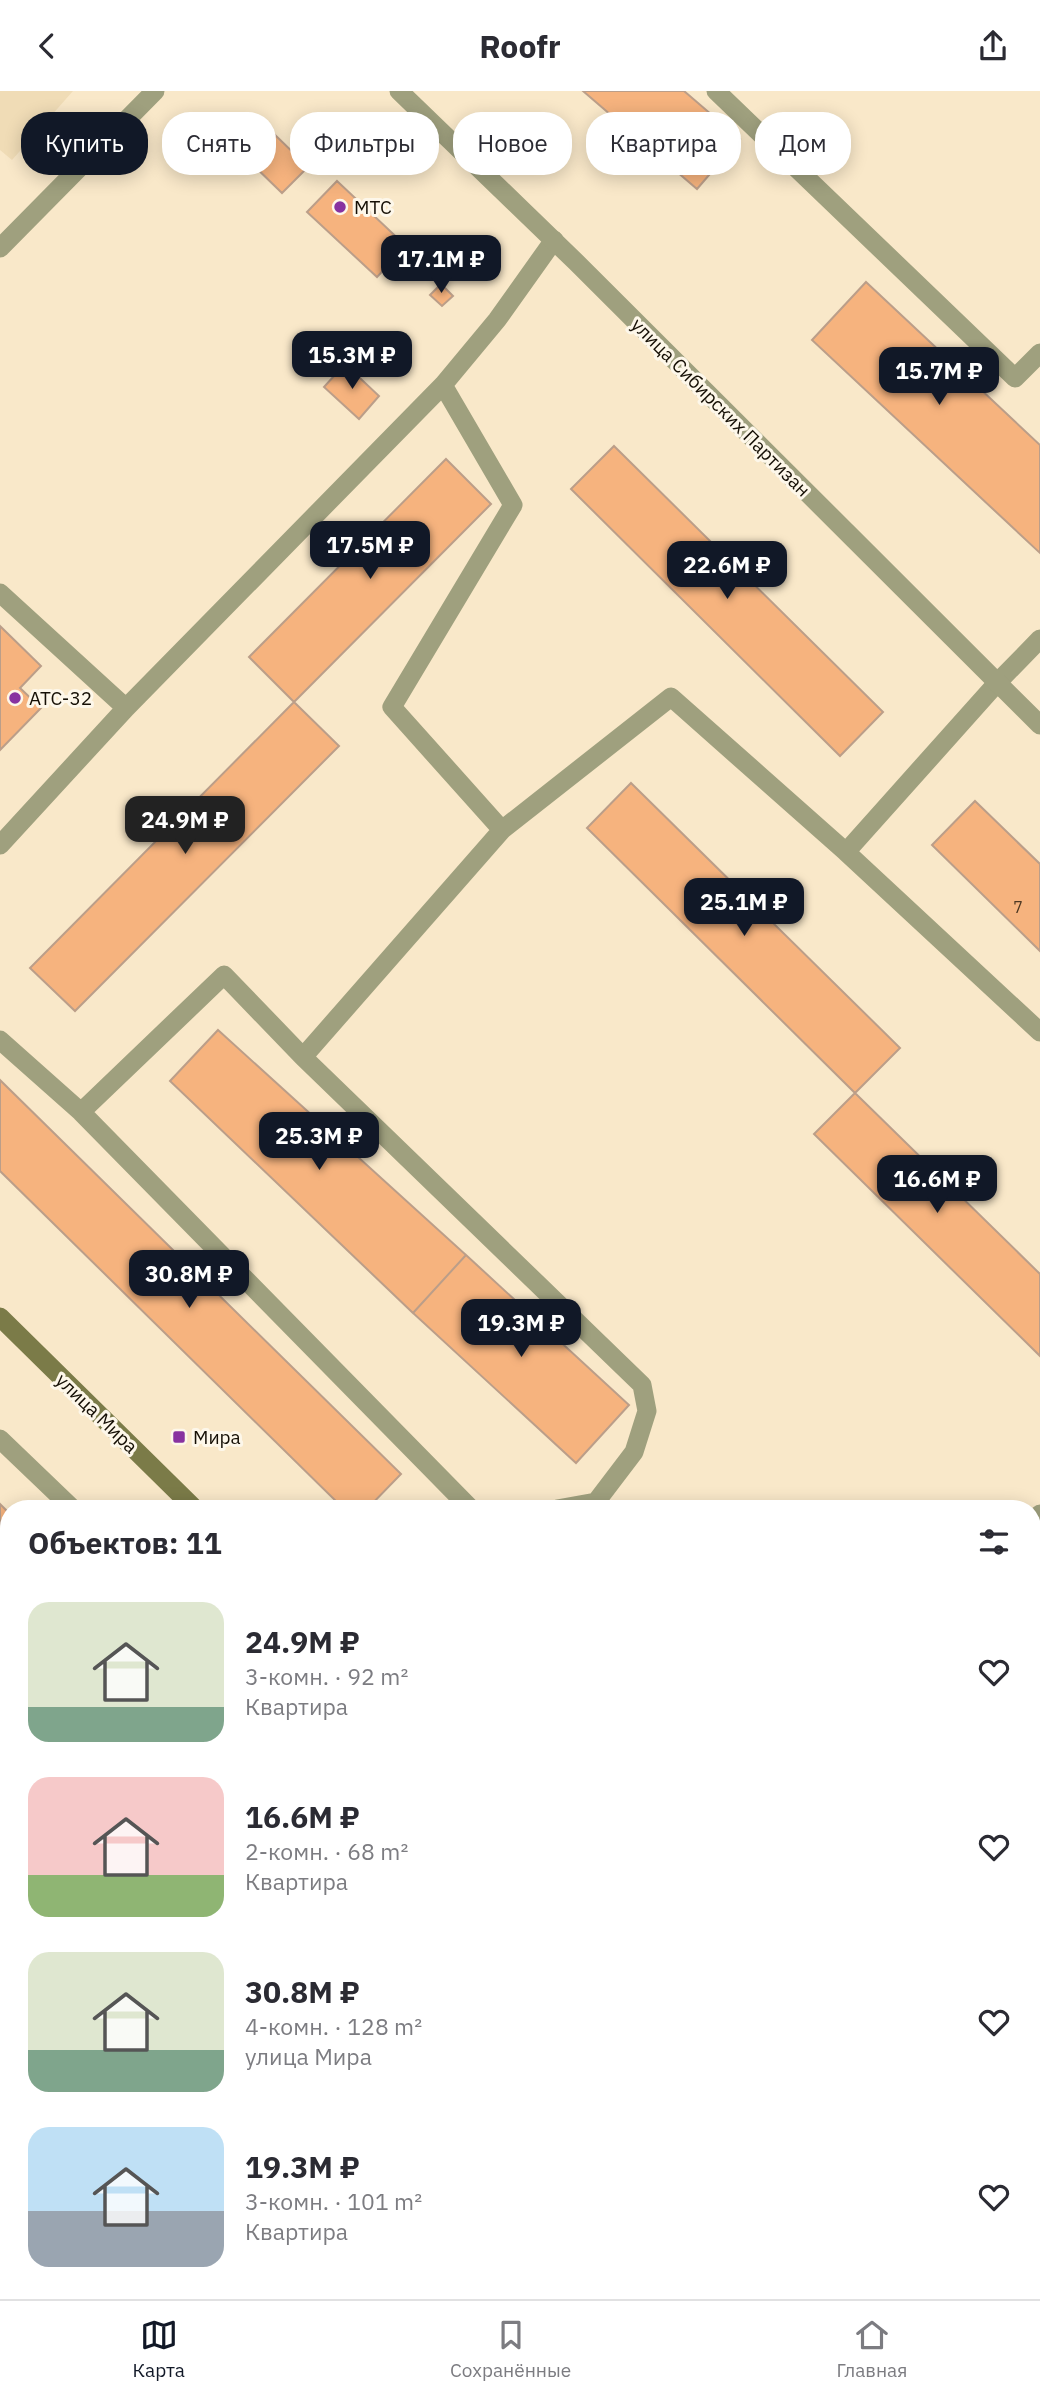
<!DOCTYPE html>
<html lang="ru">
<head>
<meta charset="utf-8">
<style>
  body { margin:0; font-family:"IBM Plex Sans",sans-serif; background:#f7f7f7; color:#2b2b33; height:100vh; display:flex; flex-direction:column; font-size:26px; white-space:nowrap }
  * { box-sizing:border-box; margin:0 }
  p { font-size:23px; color:#7c7c81 }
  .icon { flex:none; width:38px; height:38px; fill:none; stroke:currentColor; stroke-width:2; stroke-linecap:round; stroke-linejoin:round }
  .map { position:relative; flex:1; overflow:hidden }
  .side { position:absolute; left:0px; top:1409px; width:1041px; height:800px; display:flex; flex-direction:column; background:#fff; border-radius:28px 28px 0 0; box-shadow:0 4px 18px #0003 }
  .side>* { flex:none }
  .guide { position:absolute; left:21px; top:21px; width:999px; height:63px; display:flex; gap:14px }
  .price { position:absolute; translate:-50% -60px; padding:0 16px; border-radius:14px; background:#111827; color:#fff; font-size:23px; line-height:46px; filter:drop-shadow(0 2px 4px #0008) }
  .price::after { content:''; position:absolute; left:50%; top:42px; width:21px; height:16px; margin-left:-10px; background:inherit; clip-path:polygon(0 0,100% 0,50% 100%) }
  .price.selected { background:#222; color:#fff }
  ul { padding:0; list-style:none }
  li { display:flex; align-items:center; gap:21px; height:175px; padding:0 28px }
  li span { display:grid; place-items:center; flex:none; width:196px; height:140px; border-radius:21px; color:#555 }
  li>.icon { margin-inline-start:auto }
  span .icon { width:84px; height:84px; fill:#fffc; stroke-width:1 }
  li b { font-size:30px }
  h2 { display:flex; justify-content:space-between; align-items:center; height:84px; padding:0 28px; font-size:30px }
  .pill { padding:0 24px; border-radius:28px; background:#fff; box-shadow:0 4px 18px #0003; font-size:24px; line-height:63px }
  .pill.selected { background:#111827; color:#fff }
  header { display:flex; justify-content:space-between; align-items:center; height:91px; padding:0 28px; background:#fff; font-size:32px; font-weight:800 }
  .menu { display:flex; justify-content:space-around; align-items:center; height:98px; border-top:2px solid #e1e1e2; background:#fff; font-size:19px; color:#7c7c81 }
  .menu a { display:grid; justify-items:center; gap:4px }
  .menu .selected { color:#111827 }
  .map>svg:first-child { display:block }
  .built { fill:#f0dcb6 }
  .building { fill:#f6b37e; stroke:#bb9e89; stroke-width:2 }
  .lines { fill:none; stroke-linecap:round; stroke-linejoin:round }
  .service { stroke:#9fa07e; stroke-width:19 }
  .minor { stroke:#9fa07e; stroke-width:19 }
  .tertiary { stroke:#9fa07e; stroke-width:19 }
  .secondary { stroke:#7b7b48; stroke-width:19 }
  .poi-dot { fill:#8832a0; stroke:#fdf7ea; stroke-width:2.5 }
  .labels { text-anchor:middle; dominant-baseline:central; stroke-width:6; stroke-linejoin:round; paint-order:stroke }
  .number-label { font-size:16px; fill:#4d3823 }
  .poi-label { font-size:19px; fill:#150f05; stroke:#fdf7ea; text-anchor:start }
  .street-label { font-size:19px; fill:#150f05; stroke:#fdf7ea }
</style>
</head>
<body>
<header><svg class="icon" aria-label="back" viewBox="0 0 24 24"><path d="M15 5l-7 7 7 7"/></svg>Roofr<svg class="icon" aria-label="share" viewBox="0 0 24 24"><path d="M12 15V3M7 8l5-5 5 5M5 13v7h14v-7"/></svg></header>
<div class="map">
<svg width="1040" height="2208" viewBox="0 0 1040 2208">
  <rect width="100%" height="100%" fill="#f9e8c9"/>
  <!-- built -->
  <path class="built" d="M0,0H73L12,69L0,59Z
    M1040,1728V2159L1032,2152V1736Z
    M9,2082V2194L0,2186V2090Z
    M14,2200H611L603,2208H23Z"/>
  <!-- building -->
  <path class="building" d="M583,0H684L740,48L697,98Z
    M270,39L308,76L282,102L244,65Z
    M337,90L406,155L377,186L307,121Z
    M866,191L1040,354V462L812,249Z
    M441,193L453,205L442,215L430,204Z
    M345,273L379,305L359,328L324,296Z
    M614,355L883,621L840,665L571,398Z
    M446,368L491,413L294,611L249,566Z
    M0,535L41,575L20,597L41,617L0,659Z
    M294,611L339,655L75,920L30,877Z
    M631,692L900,957L855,1002L587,737Z
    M975,710L1040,773V860L932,754Z
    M218,939L466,1164L413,1222L170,990Z
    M0,989L401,1383L367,1418H344L0,1080Z
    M855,1002L1040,1183V1265L814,1043Z
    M466,1164L629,1314L576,1372L413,1222Z
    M0,1413L9,1422V1512L0,1503Z
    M1040,1482V1569L1032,1576V1490Z
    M9,1916V2001L0,2011V1925Z
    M281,2200H406L414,2208H272Z
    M801,2200H822L814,2208H809Z"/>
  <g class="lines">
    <!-- service -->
    <path class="service" d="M443,294L513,414L392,616L502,739
      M0,502L126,617L443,294L497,229L554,149
      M0,754L126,617
      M846,761L1040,941
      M0,949L81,1021
      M303,966L224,884L81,1021L471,1418
      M0,1348L73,1418
      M596,1411L634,1361L647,1320L642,1294L303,966L502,739L671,606L846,761L997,592
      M557,1418L596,1411L603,1418
      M1032,1431L1040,1423
      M0,1681L9,1689
      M0,1854L9,1845"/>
    <!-- minor -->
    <path class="minor" d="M716,0L1015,287L1040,262
      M997,592L1040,548
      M608,2208L616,2200"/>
    <!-- tertiary -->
    <path class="tertiary" d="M399,0L576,171L1040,634
      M0,157L155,0"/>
    <!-- secondary -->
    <path class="secondary" d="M0,1226L195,1418
      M1004,2200L1013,2208"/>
  </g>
  <!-- markers -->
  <g class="poi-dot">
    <circle cx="340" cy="116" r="7"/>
    <circle cx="15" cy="607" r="7"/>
    <rect x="172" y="1339" width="14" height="14" rx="3.5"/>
  </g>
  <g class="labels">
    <!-- number labels -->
    <g class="number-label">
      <text x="1018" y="816">7</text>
    </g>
    <!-- poi labels -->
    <g class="poi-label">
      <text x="354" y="116">МТС</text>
      <text x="29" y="607">АТС-32</text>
      <text x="193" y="1346">Мира</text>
    </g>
    <!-- street labels -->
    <g class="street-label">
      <text transform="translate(721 316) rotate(45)">улица Сибирских Партизан</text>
      <text transform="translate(97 1322) rotate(44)">улица Мира</text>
    </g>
  </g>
</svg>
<b class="price" style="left:441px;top:204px">17.1M ₽</b>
<b class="price" style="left:352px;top:300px">15.3M ₽</b>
<b class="price" style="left:939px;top:316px">15.7M ₽</b>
<b class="price" style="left:370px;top:490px">17.5M ₽</b>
<b class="price" style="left:727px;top:510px">22.6M ₽</b>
<b class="price selected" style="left:185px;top:765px">24.9M ₽</b>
<b class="price" style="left:744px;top:847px">25.1M ₽</b>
<b class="price" style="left:319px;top:1081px">25.3M ₽</b>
<b class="price" style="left:937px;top:1124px">16.6M ₽</b>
<b class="price" style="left:189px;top:1219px">30.8M ₽</b>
<b class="price" style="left:521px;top:1268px">19.3M ₽</b>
<div class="guide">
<a class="pill selected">Купить</a>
<a class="pill">Снять</a>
<a class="pill">Фильтры</a>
<a class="pill">Новое</a>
<a class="pill">Квартира</a>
<a class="pill">Дом</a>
</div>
<section class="side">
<h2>Объектов: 11<svg class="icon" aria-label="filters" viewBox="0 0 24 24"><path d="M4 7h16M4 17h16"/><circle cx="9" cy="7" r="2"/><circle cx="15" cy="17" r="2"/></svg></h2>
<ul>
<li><span style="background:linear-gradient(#dfe7d0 75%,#7fa58c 0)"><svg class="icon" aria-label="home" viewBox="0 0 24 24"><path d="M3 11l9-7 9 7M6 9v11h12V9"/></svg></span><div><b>24.9M ₽</b><p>3-комн. · 92 m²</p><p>Квартира</p></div><svg class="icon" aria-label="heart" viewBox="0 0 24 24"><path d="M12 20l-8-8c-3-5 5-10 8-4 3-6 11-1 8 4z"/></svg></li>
<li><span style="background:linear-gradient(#f6c9c9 70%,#8fb573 0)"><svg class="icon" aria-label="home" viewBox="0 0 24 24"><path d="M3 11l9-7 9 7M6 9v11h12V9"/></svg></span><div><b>16.6M ₽</b><p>2-комн. · 68 m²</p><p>Квартира</p></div><svg class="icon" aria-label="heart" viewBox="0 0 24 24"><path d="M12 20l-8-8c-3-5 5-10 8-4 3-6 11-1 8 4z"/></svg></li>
<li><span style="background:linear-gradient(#dfe7d0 70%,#7fa58c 0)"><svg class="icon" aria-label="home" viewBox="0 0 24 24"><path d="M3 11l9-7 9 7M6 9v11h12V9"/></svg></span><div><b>30.8M ₽</b><p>4-комн. · 128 m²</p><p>улица Мира</p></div><svg class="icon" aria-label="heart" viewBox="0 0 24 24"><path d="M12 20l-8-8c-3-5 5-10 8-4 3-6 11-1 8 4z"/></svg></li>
<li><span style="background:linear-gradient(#bfe0f5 60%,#9aa5b1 0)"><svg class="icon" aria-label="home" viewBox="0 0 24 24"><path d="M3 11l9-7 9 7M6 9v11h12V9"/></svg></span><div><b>19.3M ₽</b><p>3-комн. · 101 m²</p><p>Квартира</p></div><svg class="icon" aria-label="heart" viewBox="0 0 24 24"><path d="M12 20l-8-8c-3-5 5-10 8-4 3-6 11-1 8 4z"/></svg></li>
</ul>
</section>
</div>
<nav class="menu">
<a class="selected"><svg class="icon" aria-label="map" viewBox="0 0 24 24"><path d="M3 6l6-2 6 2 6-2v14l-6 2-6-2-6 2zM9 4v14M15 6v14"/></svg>Карта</a>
<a><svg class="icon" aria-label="saved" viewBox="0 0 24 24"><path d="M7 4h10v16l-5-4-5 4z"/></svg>Сохранённые</a>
<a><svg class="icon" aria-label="home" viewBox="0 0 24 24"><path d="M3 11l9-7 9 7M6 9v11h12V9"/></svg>Главная</a>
</nav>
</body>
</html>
